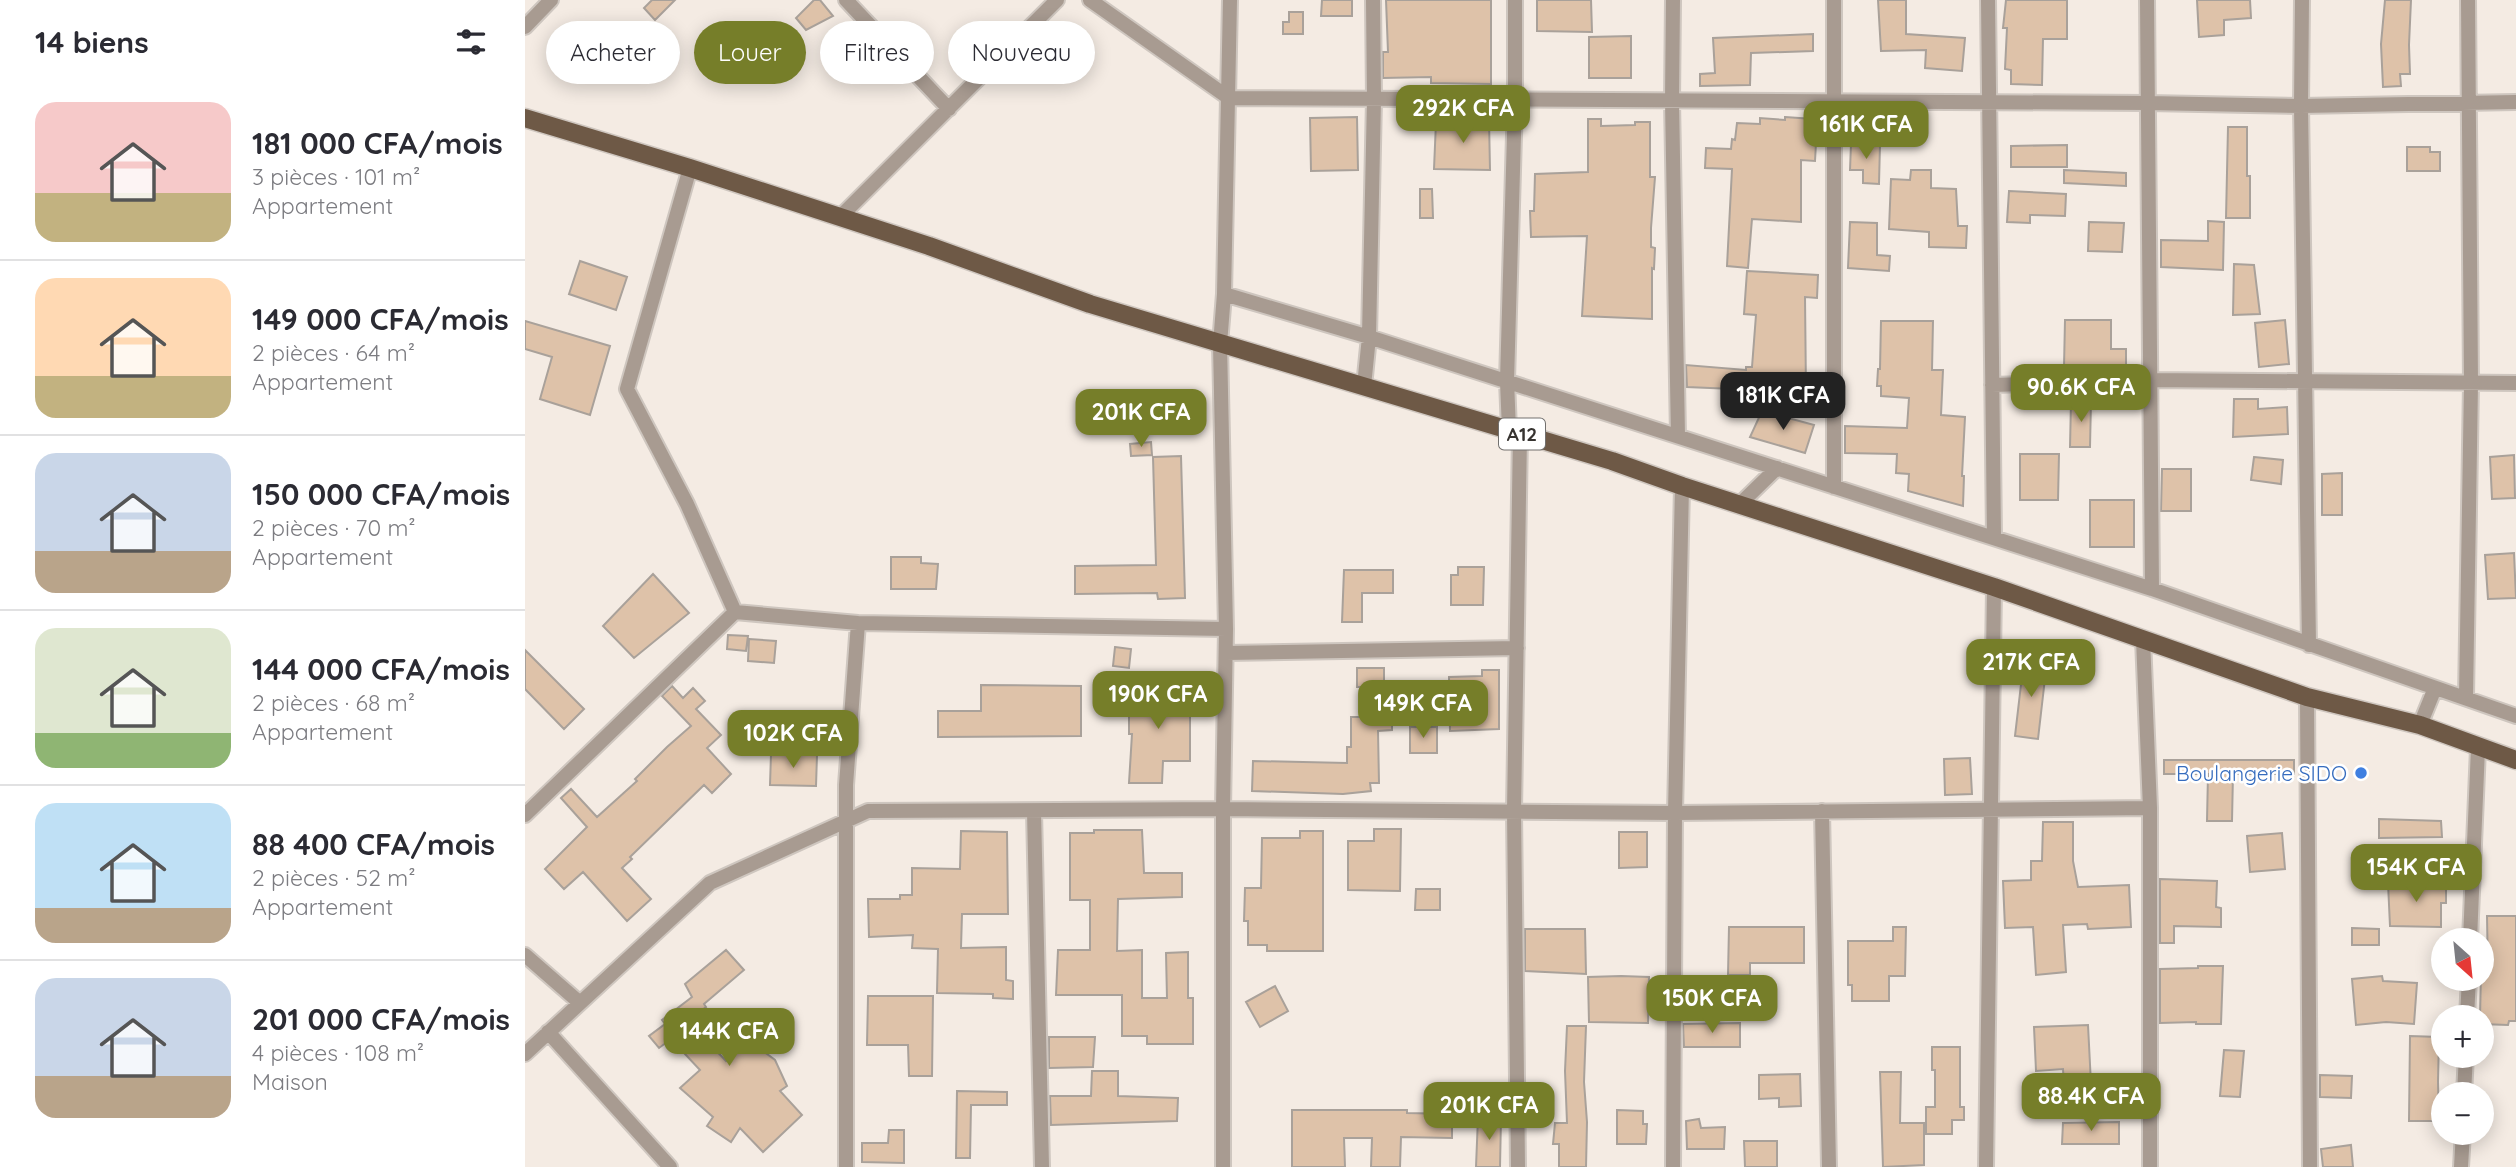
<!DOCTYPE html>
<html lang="fr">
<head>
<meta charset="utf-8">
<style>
  body { margin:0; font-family:Quicksand,sans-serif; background:#f7f7f7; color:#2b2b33; height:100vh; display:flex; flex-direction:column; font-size:26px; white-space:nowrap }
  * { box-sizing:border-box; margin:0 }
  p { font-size:23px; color:#7c7c81 }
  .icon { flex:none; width:38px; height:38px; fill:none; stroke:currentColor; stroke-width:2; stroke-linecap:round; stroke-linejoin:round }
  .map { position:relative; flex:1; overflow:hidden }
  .panel { display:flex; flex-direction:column; background:#fff; width:525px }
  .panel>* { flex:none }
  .banner { position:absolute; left:21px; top:21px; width:665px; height:63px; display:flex; gap:14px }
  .needle { width:46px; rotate:153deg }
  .buttons { position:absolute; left:1906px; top:928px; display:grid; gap:14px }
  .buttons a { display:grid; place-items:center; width:63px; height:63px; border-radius:50%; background:#fff; box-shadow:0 4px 18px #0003; font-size:35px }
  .price { position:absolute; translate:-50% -60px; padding:0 16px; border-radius:14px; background:#767e29; color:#fff; font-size:23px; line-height:46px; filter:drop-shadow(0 2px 4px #0008) }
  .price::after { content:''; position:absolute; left:50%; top:42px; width:21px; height:16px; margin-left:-10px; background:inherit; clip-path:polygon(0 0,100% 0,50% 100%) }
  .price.active { background:#222; color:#fff }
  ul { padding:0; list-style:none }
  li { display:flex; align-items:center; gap:21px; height:175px; padding:0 35px }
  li+li { border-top:2px solid #e1e1e2 }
  li span { display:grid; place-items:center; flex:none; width:196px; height:140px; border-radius:21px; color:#555 }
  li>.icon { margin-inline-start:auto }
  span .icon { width:84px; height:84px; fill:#fffc; stroke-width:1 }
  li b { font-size:30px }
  h2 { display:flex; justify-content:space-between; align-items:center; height:84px; padding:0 35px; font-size:30px }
  .pill { padding:0 24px; border-radius:32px; background:#fff; box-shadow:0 4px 18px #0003; font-size:24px; line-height:63px }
  .pill.active { background:#767e29; color:#fff }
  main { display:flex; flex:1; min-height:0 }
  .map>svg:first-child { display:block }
  .building { fill:#dec2a9; stroke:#a9a19a; stroke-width:2 }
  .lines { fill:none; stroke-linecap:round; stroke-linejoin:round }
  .street-casing { stroke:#cec6bf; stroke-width:18 }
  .primary-casing { stroke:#cec6bf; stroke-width:21 }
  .street { stroke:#a89b91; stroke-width:14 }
  .primary { stroke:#6e5946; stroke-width:18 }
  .shop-dot { fill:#3f7fe0; stroke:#fff; stroke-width:2.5 }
  .labels { text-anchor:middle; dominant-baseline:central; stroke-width:5; stroke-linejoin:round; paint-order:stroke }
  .shield { fill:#fff; stroke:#72706e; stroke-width:2 }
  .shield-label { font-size:19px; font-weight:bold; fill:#363330 }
  .shop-label { font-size:21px; fill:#366cbe; stroke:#fff; text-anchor:end }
</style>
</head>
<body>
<main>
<section class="panel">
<h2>14 biens<svg class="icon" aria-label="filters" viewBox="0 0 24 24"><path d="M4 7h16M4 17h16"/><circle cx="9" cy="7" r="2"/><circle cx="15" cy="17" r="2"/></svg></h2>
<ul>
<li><span style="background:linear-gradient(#f6c9c9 65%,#c2b280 0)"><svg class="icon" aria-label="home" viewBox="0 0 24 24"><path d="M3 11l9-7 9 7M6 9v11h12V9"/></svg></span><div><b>181 000 CFA/mois</b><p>3 pièces · 101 m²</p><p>Appartement</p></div></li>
<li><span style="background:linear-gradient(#ffd9b3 70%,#c2b280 0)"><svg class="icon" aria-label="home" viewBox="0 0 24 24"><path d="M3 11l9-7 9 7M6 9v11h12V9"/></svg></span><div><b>149 000 CFA/mois</b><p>2 pièces · 64 m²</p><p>Appartement</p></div></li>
<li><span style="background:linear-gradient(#c9d6e8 70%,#b9a48a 0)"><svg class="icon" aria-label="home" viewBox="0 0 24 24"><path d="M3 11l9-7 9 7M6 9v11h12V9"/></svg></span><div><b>150 000 CFA/mois</b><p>2 pièces · 70 m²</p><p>Appartement</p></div></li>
<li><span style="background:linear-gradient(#dfe7d0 75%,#8fb573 0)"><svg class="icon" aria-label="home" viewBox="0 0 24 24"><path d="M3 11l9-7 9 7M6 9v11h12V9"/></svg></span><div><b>144 000 CFA/mois</b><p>2 pièces · 68 m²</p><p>Appartement</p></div></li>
<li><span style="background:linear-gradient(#bfe0f5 75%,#b9a48a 0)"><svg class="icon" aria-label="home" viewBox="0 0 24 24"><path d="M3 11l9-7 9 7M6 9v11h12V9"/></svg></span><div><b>88 400 CFA/mois</b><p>2 pièces · 52 m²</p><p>Appartement</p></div></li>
<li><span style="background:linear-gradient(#c9d6e8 70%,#b9a48a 0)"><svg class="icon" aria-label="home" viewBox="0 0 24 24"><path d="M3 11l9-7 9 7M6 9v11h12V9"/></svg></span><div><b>201 000 CFA/mois</b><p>4 pièces · 108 m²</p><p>Maison</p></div></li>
</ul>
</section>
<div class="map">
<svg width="1991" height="1167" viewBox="0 0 1991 1167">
  <rect width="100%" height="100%" fill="#f4ebe3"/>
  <!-- building -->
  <path class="building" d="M127,0H150L130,20L119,8Z
    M289,0H295L308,16L281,30L271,18Z
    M797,0H827V16H796Z
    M861,0H966V84L906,83V77L858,78V52H863Z
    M1012,0H1066L1067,32L1012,31Z
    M1353,0H1381V34L1440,38L1437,71L1400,68L1401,50L1356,51Z
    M1481,0H1542V39H1518L1517,85L1486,84V70L1480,69L1482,28H1478Z
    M1672,0H1725L1726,18L1699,20V35L1674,37Z
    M1860,0H1886L1884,45L1885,74H1875L1876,86L1858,87L1856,44Z
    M764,12H778V34H758V22H764Z
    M325,32L346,54L324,75L302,53Z
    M1288,34V51L1226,53L1225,85L1175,86V74L1190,73L1188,38Z
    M1106,36V78H1064V37Z
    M832,117L833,170L786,171L785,118Z
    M1260,117L1288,119L1286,143H1291L1290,161L1276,160V222L1227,219L1223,268L1202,266L1207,169L1180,168L1181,148L1206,149L1207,139L1210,140L1212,123L1235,124V118L1260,120Z
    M1063,119H1076V126L1110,125V122H1125V177H1130L1126,228V247L1130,248L1129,269L1127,268V319L1057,316L1062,236L1006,237L1005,211H1009L1010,174L1063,172Z
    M921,120H964L965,170L909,169L911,122L921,123Z
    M1703,127H1722V176H1725V218H1701Z
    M1326,144H1355L1354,184L1338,183V170H1325Z
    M1542,145V167H1486V146Z
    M1882,147H1905V152H1915V171H1882Z
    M1386,170H1406V188L1431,189L1433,226H1442L1441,248L1404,247V232L1364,229L1366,179L1385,180Z
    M1539,170L1601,173V186L1539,183Z
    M895,189H907L908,218H895Z
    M1484,191L1541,194L1540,216L1505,215V223L1482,222Z
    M1683,221L1699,222L1698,270L1636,267V240L1683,241Z
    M1325,222L1352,223V255L1365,256L1364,271L1323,268Z
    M1564,222L1599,223L1597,252L1563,251Z
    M55,261L102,277L91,310L44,294Z
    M1709,264L1729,265L1735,314L1708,315Z
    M1222,271L1293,275L1292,298L1280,297L1281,392L1162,387L1161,365L1221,370V367H1227L1231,315L1219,314Z
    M1540,320H1586V349H1601V367H1539Z
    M1760,320L1764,364L1734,367L1730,323Z
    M0,321L85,346L65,415L15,399L27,357L0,349Z
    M1356,321H1408L1407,370H1418L1416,415L1440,417L1437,476H1439L1438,506L1383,491L1384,474L1371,473L1372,454L1320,453V426L1382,428L1384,398L1356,396V386H1352L1353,369H1355Z
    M1709,399H1733V409L1762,407L1763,434L1708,437Z
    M1566,401L1565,447H1545L1546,402Z
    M1237,411L1289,425L1280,453L1225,437Z
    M626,442L627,455L606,456L605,444Z
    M1495,454H1534L1533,500H1495Z
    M1989,455L1990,498L1967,499L1965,457Z
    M656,456L660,598L633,599L632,593L550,594V566L631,565L628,457Z
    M1729,457L1758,460L1756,484L1726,480Z
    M1637,469H1666V511H1636Z
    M1817,473V515H1797V474Z
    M1565,500H1609V547H1565Z
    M1989,553L1991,598L1963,599L1960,555Z
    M366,557H396V563L413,564L411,589H366Z
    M933,567H959L958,605H926V575H933Z
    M819,570H868V593H837V622H817Z
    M128,574L164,613L109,658L78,626Z
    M203,635L223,636L221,651L202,649Z
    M224,639L251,641L249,663L223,661Z
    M590,647L606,649L604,668L588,666Z
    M0,650L59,709L39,729L0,689Z
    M1499,659L1522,661L1513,739L1490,736Z
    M832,668H859V717H867V730L853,731L854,783H845L846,791L818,794L727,791L728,761L822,763V747H826V717H835V687H832Z
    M957,670H974V729L925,731L924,677L957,676Z
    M456,685L556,686V736L413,737V711H456Z
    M147,686L158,698L168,688L180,701L171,709L196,735L182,748L206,774L187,793L179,785L105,857L107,859L97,868L126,899L102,921L58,872L39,889L20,869L62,827L36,798L46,789L72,817L112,781L110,779L142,747L166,726L137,696Z
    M665,687V761H638L637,783H604L607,734H604V688Z
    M885,727H912V753H885Z
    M246,754L292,755L291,786L245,785Z
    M1445,758L1447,794L1420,795L1419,759Z
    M1639,760H1769V774H1708L1707,821H1682L1683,774H1639Z
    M1854,819L1916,821L1917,837L1854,838Z
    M1518,822H1548V861L1553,887L1604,885L1606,927L1563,929L1562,924L1538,925L1541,972L1511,975L1508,927L1480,928L1478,881L1506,880V861H1517Z
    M849,829H876L875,891L823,890V841H849Z
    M569,830H617L619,873H657V897L593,899L592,951L617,950V998H642L641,953L663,952V998H668V1044H622V1036H597V995H531L533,950H565V900H545V833H569Z
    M436,831L482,832L483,914H437L436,948L481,947V980L488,981V999L468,998V994L412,993L413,949L387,948L388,935L344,937L343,899H375V895H387V868L435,869Z
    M775,831H798V951H742V945H723V921H719L720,888H736L737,838H775Z
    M1094,832H1122V867L1094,868Z
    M1757,833L1760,869L1725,872L1722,836Z
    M1635,879L1692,881L1691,907L1696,908V927L1649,926V943H1635Z
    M1863,883L1921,884V903H1916V927L1865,926Z
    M891,889H915V910H890Z
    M1962,916H1991V1021H1984L1983,1025L1956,1024L1955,1017L1956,973H1963Z
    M1204,927H1279V963H1225V975H1203Z
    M1368,927H1381L1380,976H1364V1001H1327V985H1323V941H1368Z
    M1827,928L1854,929V945H1827Z
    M1000,929H1060L1061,974L1000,971Z
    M201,950L219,970L179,1004L181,1007L163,1021L201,1061L222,1039L250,1060L262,1086L255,1091L277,1115L238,1152L215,1128L206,1142L182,1126L188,1117L155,1088L175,1070L146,1039L134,1048L124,1036L140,1024L137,1020L167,997L160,984Z
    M1673,966H1698L1696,1024H1671V1022L1635,1023V969L1673,968Z
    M1096,976L1124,977L1123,1023L1064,1022L1063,977Z
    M1857,976L1858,981L1892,983L1889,1024L1861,1022L1831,1025L1827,979Z
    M750,986L763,1011L735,1027L721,1002Z
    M343,996H408L407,1076H384L383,1045H342Z
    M1215,1023V1047H1159L1158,1024Z
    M1563,1025L1566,1084L1539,1086L1538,1069L1511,1071L1509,1027Z
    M1042,1026H1061L1059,1082L1062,1122L1061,1167H1034V1144H1028L1030,1123H1042L1040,1071Z
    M1885,1036L1914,1037L1913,1082L1914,1121H1884Z
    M524,1037H570L568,1067L524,1068Z
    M1407,1047H1435V1107H1439V1120H1427V1134H1401V1107H1410V1070H1407Z
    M1699,1050L1719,1051L1715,1097L1695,1096Z
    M567,1071H593V1096L653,1098L652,1121L526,1125L525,1096H566Z
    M1355,1072H1376L1375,1123H1399V1165L1358,1167Z
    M1275,1074L1276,1106L1254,1107V1098L1234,1099V1075Z
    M1795,1075L1827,1076L1826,1098L1795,1097Z
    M432,1091L482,1092V1105H446L445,1158H431Z
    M767,1110H882V1113L927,1114V1138L876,1137L875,1167H846L847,1138H819L820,1167H767Z
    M1092,1110L1118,1111V1124H1122L1121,1144H1092Z
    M953,1117L976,1118L975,1167H951Z
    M1174,1119L1176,1128L1200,1127L1199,1149H1162L1161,1121Z
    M1594,1122V1144H1537L1538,1123Z
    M364,1130H379V1163L337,1162V1143H363Z
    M1219,1141H1252V1167H1220Z
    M1826,1145L1828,1167H1798L1796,1149Z"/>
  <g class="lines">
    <defs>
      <path id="street" d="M321,0L424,109
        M565,0L704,98L1623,103L1776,106L1991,102
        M1148,0L1147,101L1153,436
        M1309,0V487
        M1463,0L1469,538
        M1622,0L1627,589
        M1777,0L1776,106L1784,645
        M0,27L26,0
        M165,168L102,389L162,504L210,612
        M315,217L532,0
        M699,294L844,337L1627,589L1991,716
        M1467,385L1625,380L1991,383
        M839,386L844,337L849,99L848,0
        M984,430L982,381L990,100V0
        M1215,504L1252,468
        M1618,639L1625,808V1167
        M701,653L992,648
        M1782,697L1785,1167
        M1941,698L1946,383L1943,0
        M1895,725L1910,688
        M509,811L517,1167
        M1297,811L1304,1167
        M0,815L210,612L333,623L701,629
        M1945,940L1953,748
        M0,955L55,1003
        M1942,1017L1944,978
        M23,1032L145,1167
        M0,1054L185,883L343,811L698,809L1150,813L1625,808
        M1939,1094L1941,1055
        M321,1167V785L333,623
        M698,1167V809L701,629L695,344L699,294L705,0
        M993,1167L989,811L995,434
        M1148,1167L1150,813L1157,486
        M1461,1167L1469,587
        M1936,1167L1938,1132"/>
      <path id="primary" d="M0,118L165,168L404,246L565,304L1087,461L1157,486L1469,587L1782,697L1895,725L1991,760"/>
    </defs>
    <!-- street casing -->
    <use href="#street" class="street-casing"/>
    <!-- primary casing -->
    <use href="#primary" class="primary-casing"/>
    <!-- street -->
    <use href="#street" class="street"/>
    <!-- primary -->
    <use href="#primary" class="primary"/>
  </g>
  <!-- markers -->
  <circle class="shop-dot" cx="1836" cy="773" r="7"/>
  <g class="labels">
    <!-- shield labels -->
    <rect class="shield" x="974" y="418.5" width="46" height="31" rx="5"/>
    <g class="shield-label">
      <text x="997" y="434">A12</text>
    </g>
    <!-- shop labels -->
    <g class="shop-label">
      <text x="1822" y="773">Boulangerie SIDO</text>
    </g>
  </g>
</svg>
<div class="buttons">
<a><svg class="needle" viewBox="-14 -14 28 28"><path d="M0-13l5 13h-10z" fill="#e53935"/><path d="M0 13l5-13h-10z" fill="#7c7c81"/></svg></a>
<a>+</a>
<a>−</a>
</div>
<b class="price" style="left:938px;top:145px">292K CFA</b>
<b class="price" style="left:1341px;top:161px">161K CFA</b>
<b class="price" style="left:1556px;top:424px">90.6K CFA</b>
<b class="price active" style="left:1258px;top:432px">181K CFA</b>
<b class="price" style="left:616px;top:449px">201K CFA</b>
<b class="price" style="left:1506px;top:699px">217K CFA</b>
<b class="price" style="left:633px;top:731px">190K CFA</b>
<b class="price" style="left:898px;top:740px">149K CFA</b>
<b class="price" style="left:268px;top:770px">102K CFA</b>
<b class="price" style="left:1891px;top:904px">154K CFA</b>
<b class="price" style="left:1187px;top:1035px">150K CFA</b>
<b class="price" style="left:204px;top:1068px">144K CFA</b>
<b class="price" style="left:1566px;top:1133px">88.4K CFA</b>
<b class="price" style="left:964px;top:1142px">201K CFA</b>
<div class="banner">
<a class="pill">Acheter</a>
<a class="pill active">Louer</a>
<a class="pill">Filtres</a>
<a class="pill">Nouveau</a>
</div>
</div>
</main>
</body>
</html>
